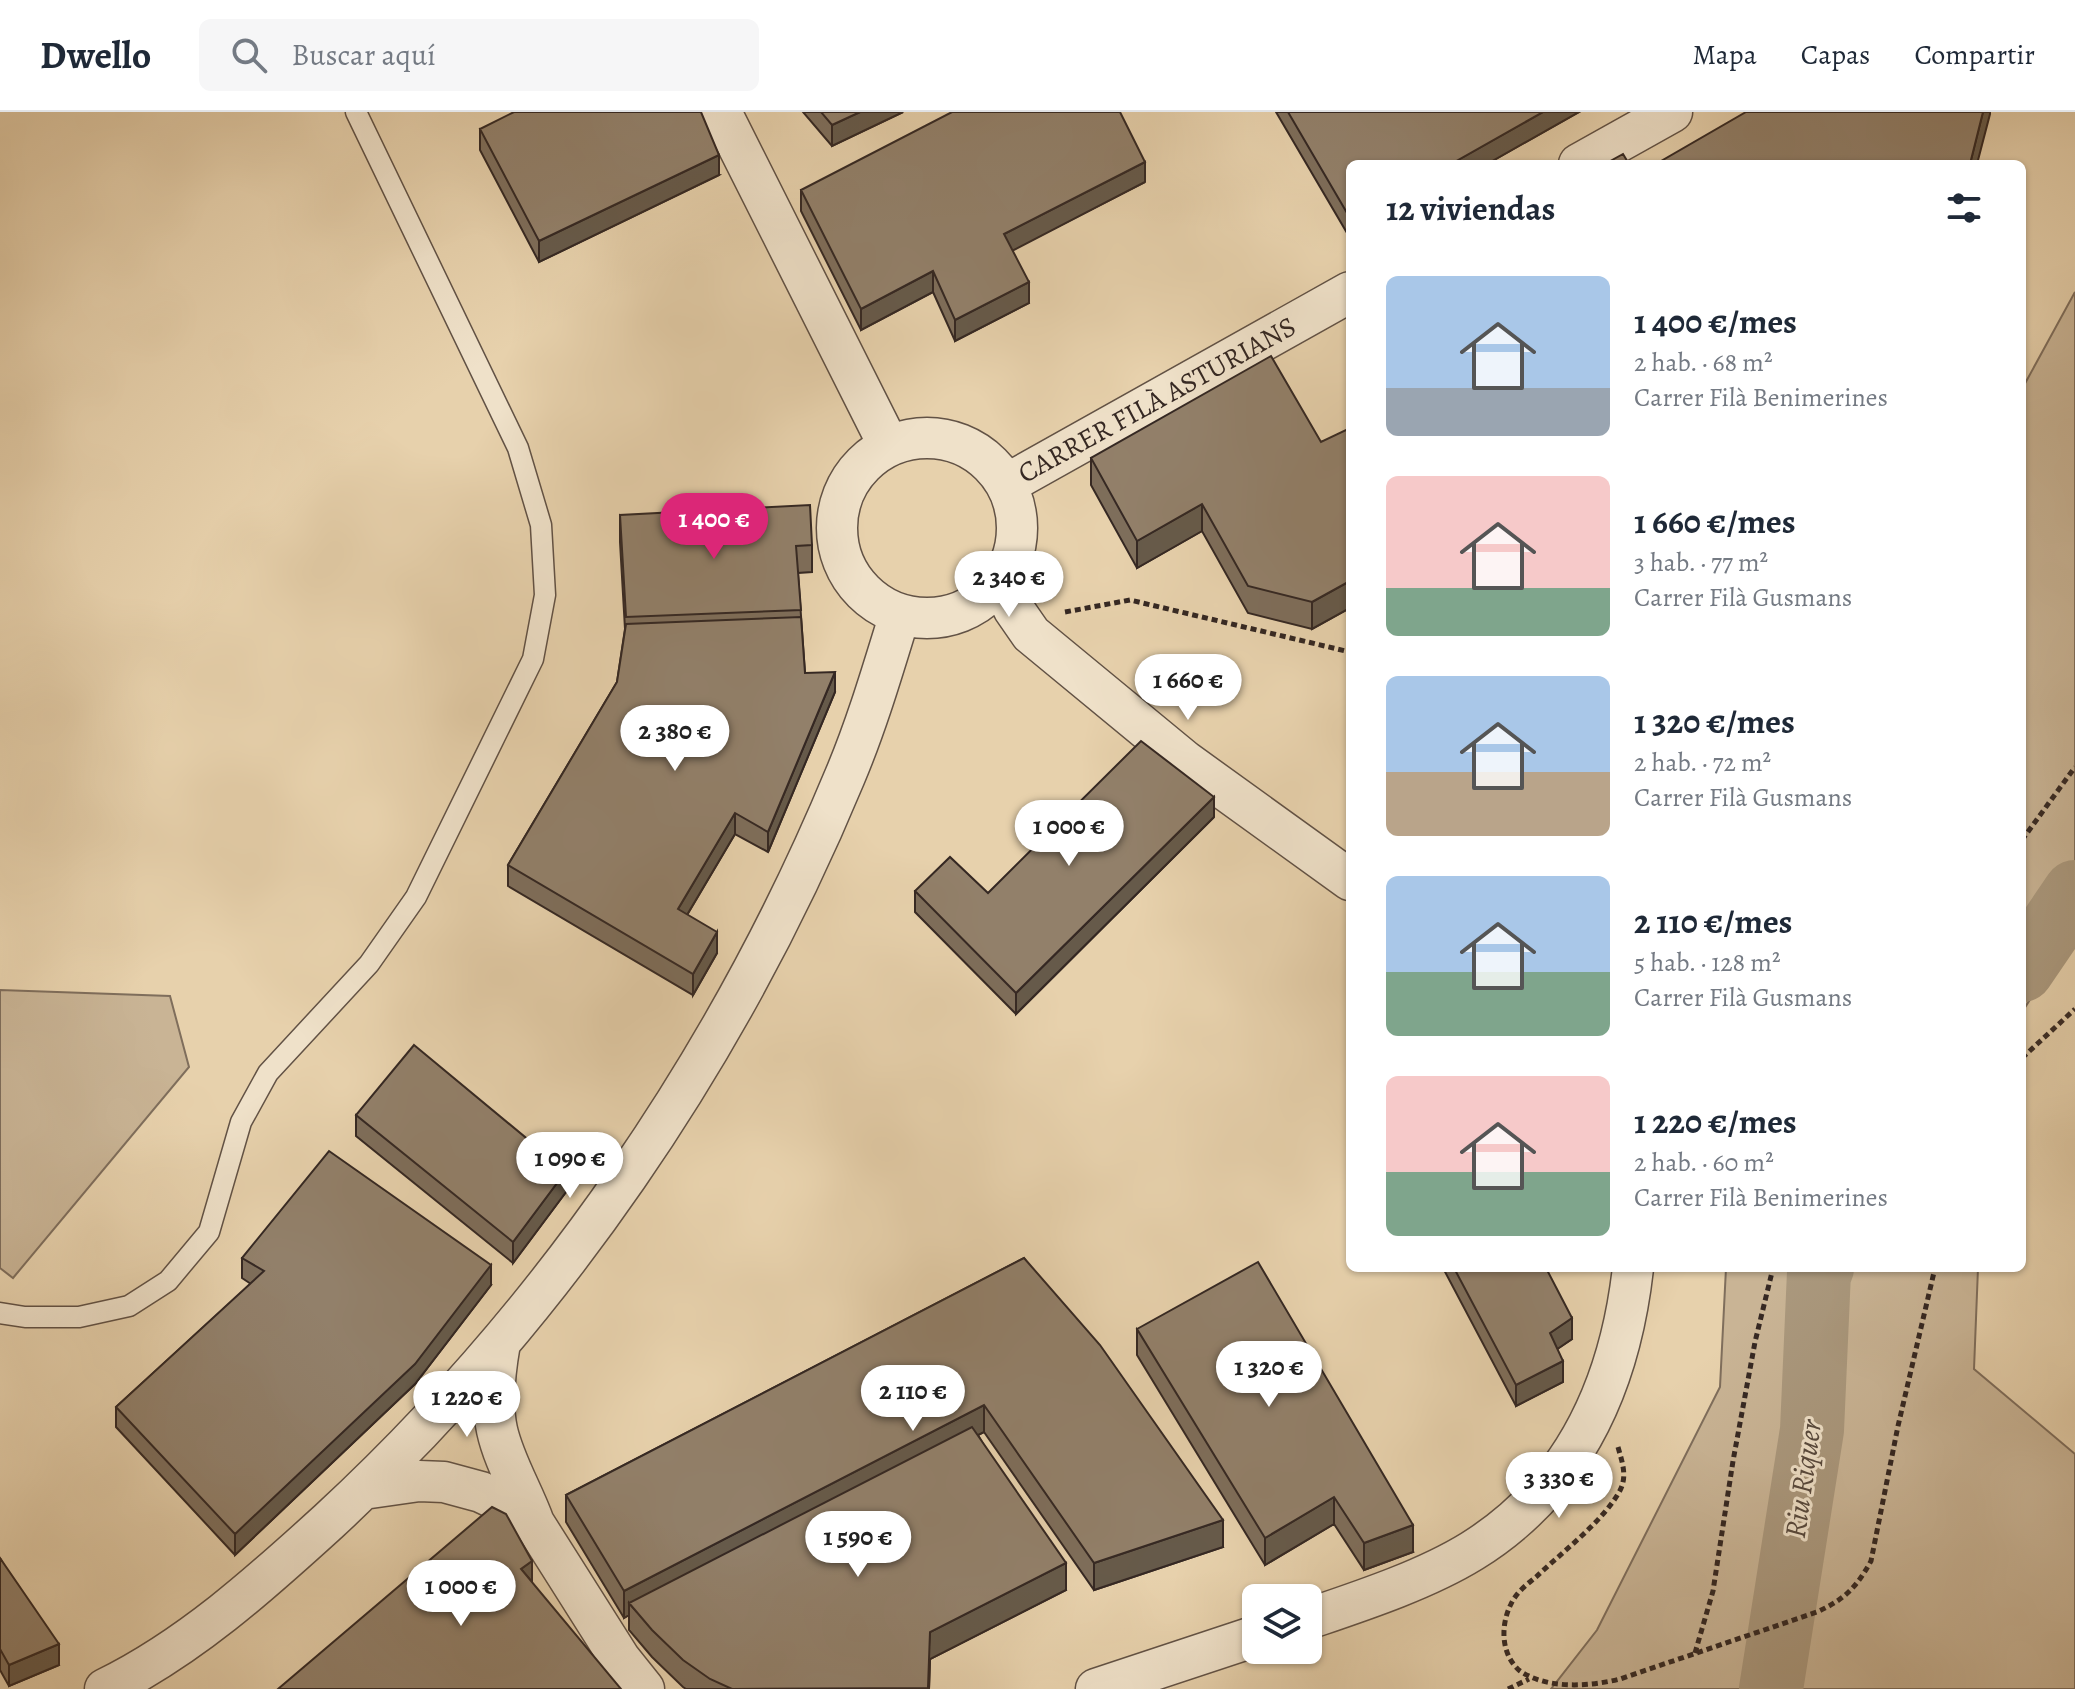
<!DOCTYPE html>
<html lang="es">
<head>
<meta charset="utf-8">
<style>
  body { margin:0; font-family:Alegreya,serif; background:#f6f6f7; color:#1f2937; height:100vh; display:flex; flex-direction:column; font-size:30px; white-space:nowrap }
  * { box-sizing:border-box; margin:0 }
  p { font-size:26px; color:#747a83 }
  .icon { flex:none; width:44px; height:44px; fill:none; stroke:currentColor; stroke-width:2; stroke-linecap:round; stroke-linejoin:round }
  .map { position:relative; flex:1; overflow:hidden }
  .details { position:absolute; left:1346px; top:48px; width:680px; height:1112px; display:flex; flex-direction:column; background:#fff; border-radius:12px; box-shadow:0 2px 6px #0004 }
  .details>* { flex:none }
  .fabs { position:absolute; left:1242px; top:1472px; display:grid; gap:16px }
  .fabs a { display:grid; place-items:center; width:80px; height:80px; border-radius:12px; background:#fff; box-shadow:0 2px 6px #0004; font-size:40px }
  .price { position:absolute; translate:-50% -68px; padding:0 18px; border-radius:28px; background:#fff; color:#222; font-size:26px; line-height:52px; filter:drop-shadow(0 2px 4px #0008) }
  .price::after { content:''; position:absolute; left:50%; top:48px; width:24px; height:18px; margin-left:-12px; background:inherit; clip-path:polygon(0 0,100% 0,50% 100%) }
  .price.selected { background:#db2777; color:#fff }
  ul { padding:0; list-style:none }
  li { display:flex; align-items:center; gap:24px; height:200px; padding:0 40px }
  li span { display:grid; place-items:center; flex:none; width:224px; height:160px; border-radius:12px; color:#555 }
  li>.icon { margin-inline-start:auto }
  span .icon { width:96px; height:96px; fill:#fffc; stroke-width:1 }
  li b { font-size:34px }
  h2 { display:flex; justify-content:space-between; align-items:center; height:96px; padding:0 40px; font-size:34px }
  header { display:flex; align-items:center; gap:48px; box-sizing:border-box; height:112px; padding:0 40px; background:#fff; border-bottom:2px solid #e0e1e3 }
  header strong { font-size:38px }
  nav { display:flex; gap:44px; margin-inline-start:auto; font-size:28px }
  .search { width:560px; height:72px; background:#f6f6f7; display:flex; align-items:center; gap:20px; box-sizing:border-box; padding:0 28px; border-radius:12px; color:#747a83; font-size:30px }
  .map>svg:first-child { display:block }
  .green { fill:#c9b495; stroke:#7f6e5c; stroke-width:2 }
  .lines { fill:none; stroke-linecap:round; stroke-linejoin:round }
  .river { stroke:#aa987d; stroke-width:64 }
  .lane-casing { stroke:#625245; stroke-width:23 }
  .street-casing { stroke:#625245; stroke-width:43 }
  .path { stroke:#352823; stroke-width:5; stroke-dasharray:6 4; stroke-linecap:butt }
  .lane { stroke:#efe1c9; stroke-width:20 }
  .street { stroke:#efe1c9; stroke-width:40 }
  .wall { fill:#7e6e5b; stroke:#352823; stroke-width:2 }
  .shaded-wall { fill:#665a4a; stroke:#352823; stroke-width:2 }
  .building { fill:#92806a; stroke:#352823; stroke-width:2 }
  .labels { text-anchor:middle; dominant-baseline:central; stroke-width:6; stroke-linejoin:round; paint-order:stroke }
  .street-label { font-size:28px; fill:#352823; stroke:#efe1c9 }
  .water-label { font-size:30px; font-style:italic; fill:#584a3e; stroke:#efe1c9 }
</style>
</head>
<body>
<header>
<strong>Dwello</strong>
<div class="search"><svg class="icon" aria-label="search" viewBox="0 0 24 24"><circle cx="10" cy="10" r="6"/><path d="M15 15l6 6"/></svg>Buscar aquí</div>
<nav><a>Mapa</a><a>Capas</a><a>Compartir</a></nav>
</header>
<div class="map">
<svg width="2075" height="1577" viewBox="0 0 2075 1577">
  <rect width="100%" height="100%" fill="#e7d1ac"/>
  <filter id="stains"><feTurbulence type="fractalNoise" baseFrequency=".0025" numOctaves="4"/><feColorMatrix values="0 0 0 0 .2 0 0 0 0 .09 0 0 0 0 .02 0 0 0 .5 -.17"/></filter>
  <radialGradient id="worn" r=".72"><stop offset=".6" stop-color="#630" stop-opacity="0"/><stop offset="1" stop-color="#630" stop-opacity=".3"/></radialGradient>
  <!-- green -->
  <path class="green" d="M2075,180V818L2022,900V277Z
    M0,878L170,884L189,955L13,1166L0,1156Z
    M1726,1156H1978L1974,1257L2075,1342V1577H1551L1597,1518L1720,1275Z"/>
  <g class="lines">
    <!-- river -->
    <path class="river" d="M2022,858L2075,780
      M1771,1577L1812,1318L1819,1160L1822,1156"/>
    <defs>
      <path id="lane" d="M0,1201L25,1205H79L129,1194L168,1169L209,1120L241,1010L268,961L369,852L416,785L533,547L545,483L541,413L518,336L356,0"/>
      <path id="street" d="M721,0L889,334
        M1579,52L1672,0
        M837 416a90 90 0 1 1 180 0a90 90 0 1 1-180 0Z
        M1007,372L1350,180
        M1007,458L1013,496L1031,522L1185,649L1350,768
        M500,1231C495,1259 491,1290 497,1318C504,1350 523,1380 534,1411
        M363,1377L419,1369L444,1370L481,1380L502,1390L534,1411L620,1547L644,1577
        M1308,1507C1361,1489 1425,1468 1472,1439C1575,1375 1620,1272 1633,1156
        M105,1577C189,1536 261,1471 329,1409C552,1203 729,944 845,664C867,612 883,557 900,502
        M1096,1577L1256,1524"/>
    </defs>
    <!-- lane casing -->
    <use href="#lane" class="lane-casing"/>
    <!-- street casing -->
    <use href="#street" class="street-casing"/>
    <!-- path -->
    <path class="path" d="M1065,500L1130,488L1350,540
      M2022,728L2075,655
      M2022,946L2075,897
      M1618,1335C1623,1353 1628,1366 1618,1382C1600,1412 1561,1441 1536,1465C1527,1472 1516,1481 1511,1492C1500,1514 1501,1543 1520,1559C1547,1577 1587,1575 1620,1567L1817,1500C1845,1487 1856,1476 1871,1449L1898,1314L1935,1156
      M1695,1541L1713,1479L1733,1349L1755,1230L1773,1156
      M1508,1577L1529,1567"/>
    <!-- lane -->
    <use href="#lane" class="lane"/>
    <!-- street -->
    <use href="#street" class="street"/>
  </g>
  <!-- wall -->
  <path class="wall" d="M803,0H903L832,34Z
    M1276,0H1579L1487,52H1350V126Z
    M480,17L719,63L539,150L480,38Z
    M1145,70L1012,138L1029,191L955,229L933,180L861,218L801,99V78Z
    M1350,321V496L1312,517L1248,501L1202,419L1137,456L1091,373V346L1321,330Z
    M620,403L812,433V460L798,461L805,561L835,580L768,740L735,722L687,803L717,841L693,883L508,774V753L617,570L625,517L620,430Z
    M1214,705L1016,902L915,800V779L988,781Z
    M356,1003L566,1080L513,1151L356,1024Z
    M242,1146L491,1173L415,1272L235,1443L116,1315V1295L251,1172L242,1166Z
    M1024,1146L1223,1435L1094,1478L984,1320L978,1323L1066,1478L930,1547L929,1577H686L683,1575L652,1545L629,1518V1503L624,1506L566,1410V1383Z
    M1443,1156H1546L1572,1227L1557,1237L1563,1270L1516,1294Z
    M1137,1217L1413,1440L1364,1458L1334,1412L1265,1453L1137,1243Z
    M0,1446L59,1553L9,1574L0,1558Z"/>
  <!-- shaded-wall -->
  <path class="shaded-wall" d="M860,0H903L832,34V13Z
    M1543,0H1579L1487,52H1451Z
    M1983,0H1990V2L1977,52H1970Z
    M719,43V63L539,150V129Z
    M1145,50V70L1004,143V122Z
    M933,159V180L861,218V197Z
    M1029,170V191L955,229V208Z
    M1202,392V419L1137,456V429Z
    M1350,469V496L1312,517V490Z
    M835,560V580L768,740V720Z
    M1214,685V705L1016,902V881Z
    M735,701V722L678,818V797Z
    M717,820V841L693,883V862Z
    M566,1059V1080L513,1151V1130Z
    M491,1153V1173L415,1272L235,1443V1422Z
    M1572,1206V1227L1550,1242V1221Z
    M1563,1249V1270L1516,1294V1273Z
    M984,1293V1320L636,1499L629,1491V1503L624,1506V1479Z
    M1334,1385V1412L1265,1453V1426Z
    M1223,1408V1435L1094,1478V1451Z
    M1413,1413V1440L1364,1458V1431Z
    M532,1449V1470L521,1457Z
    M1066,1451V1478L930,1547L929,1577H926L930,1520Z
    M59,1532V1553L9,1574V1553Z"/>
  <!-- building -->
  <path class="building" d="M514,0H701L719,43L539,129L480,17Z
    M821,0H860L832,13Z
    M952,0H1120L1145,50L1004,122L1029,170L955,208L933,159L861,197L801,78Z
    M1288,0H1543L1451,52H1350V106Z
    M1746,0H1983L1970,52H1656Z
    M1623,42L1629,52H1605Z
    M1271,244L1321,330L1348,317L1350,321V469L1312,490L1248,474L1202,392L1137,429L1091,346Z
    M810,393L812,433L796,434L801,498L626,505L620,403Z
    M801,505L805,561L835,560L768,720L735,701L678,797L717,820L693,862L508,753L617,570L626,512Z
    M1141,629L1214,685L1016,881L915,779L950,745L988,781Z
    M414,933L566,1059L513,1130L356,1003Z
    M329,1039L491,1153L415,1252L235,1422L116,1295L264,1159L242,1146Z
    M1024,1146L1100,1233L1223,1408L1094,1451L984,1293L624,1479L566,1383Z
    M1258,1150L1413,1413L1364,1431L1334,1385L1265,1426L1137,1217Z
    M1454,1156H1546L1572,1206L1550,1221L1563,1249L1516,1273Z
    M972,1315L1066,1451L930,1520L928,1576L732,1577L710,1567L683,1548L652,1518L629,1491Z
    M492,1395L506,1402L532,1449L521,1457L621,1577H278Z
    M0,1446L59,1532L9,1553L0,1537Z"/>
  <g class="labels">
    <!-- street labels -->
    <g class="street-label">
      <text transform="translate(1157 288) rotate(-29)">CARRER FILÀ ASTURIANS</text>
    </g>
    <!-- water labels -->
    <g class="water-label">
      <text transform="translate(1803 1367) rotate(-82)">Riu Riquer</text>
    </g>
  </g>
  <rect width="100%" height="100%" filter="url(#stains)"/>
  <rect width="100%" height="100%" fill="url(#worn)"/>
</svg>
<div class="fabs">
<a><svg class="icon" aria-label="layers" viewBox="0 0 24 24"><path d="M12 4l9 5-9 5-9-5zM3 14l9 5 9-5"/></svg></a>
</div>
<b class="price selected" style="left:714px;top:449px">1 400 €</b>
<b class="price" style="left:1009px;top:507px">2 340 €</b>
<b class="price" style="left:1188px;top:610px">1 660 €</b>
<b class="price" style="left:675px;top:661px">2 380 €</b>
<b class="price" style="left:1069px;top:756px">1 000 €</b>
<b class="price" style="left:570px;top:1088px">1 090 €</b>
<b class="price" style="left:1269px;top:1297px">1 320 €</b>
<b class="price" style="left:913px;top:1321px">2 110 €</b>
<b class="price" style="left:467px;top:1327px">1 220 €</b>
<b class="price" style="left:1559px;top:1408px">3 330 €</b>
<b class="price" style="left:858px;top:1467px">1 590 €</b>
<b class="price" style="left:461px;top:1516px">1 000 €</b>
<section class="details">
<h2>12 viviendas<svg class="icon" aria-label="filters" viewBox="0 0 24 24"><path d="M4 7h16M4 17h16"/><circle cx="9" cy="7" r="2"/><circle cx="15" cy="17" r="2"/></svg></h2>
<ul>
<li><span style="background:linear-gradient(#a9c7e8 70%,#9aa5b1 0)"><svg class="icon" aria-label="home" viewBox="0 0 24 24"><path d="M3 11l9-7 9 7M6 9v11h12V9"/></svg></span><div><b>1 400 €/mes</b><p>2 hab. · 68 m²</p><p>Carrer Filà Benimerines</p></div></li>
<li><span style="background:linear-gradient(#f6c9c9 70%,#7fa58c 0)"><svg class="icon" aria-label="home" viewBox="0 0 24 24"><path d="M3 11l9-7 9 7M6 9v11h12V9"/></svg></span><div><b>1 660 €/mes</b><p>3 hab. · 77 m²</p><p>Carrer Filà Gusmans</p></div></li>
<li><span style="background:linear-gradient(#a9c7e8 60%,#b9a48a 0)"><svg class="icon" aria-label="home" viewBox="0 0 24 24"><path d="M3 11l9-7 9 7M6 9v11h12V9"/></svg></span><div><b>1 320 €/mes</b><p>2 hab. · 72 m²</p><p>Carrer Filà Gusmans</p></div></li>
<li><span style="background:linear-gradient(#a9c7e8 60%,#7fa58c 0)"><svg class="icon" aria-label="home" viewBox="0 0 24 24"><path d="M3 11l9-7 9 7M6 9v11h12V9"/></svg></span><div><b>2 110 €/mes</b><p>5 hab. · 128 m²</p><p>Carrer Filà Gusmans</p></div></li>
<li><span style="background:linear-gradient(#f6c9c9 60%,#7fa58c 0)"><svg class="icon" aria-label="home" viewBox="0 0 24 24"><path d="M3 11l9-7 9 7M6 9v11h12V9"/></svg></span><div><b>1 220 €/mes</b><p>2 hab. · 60 m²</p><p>Carrer Filà Benimerines</p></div></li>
</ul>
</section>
</div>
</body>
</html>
